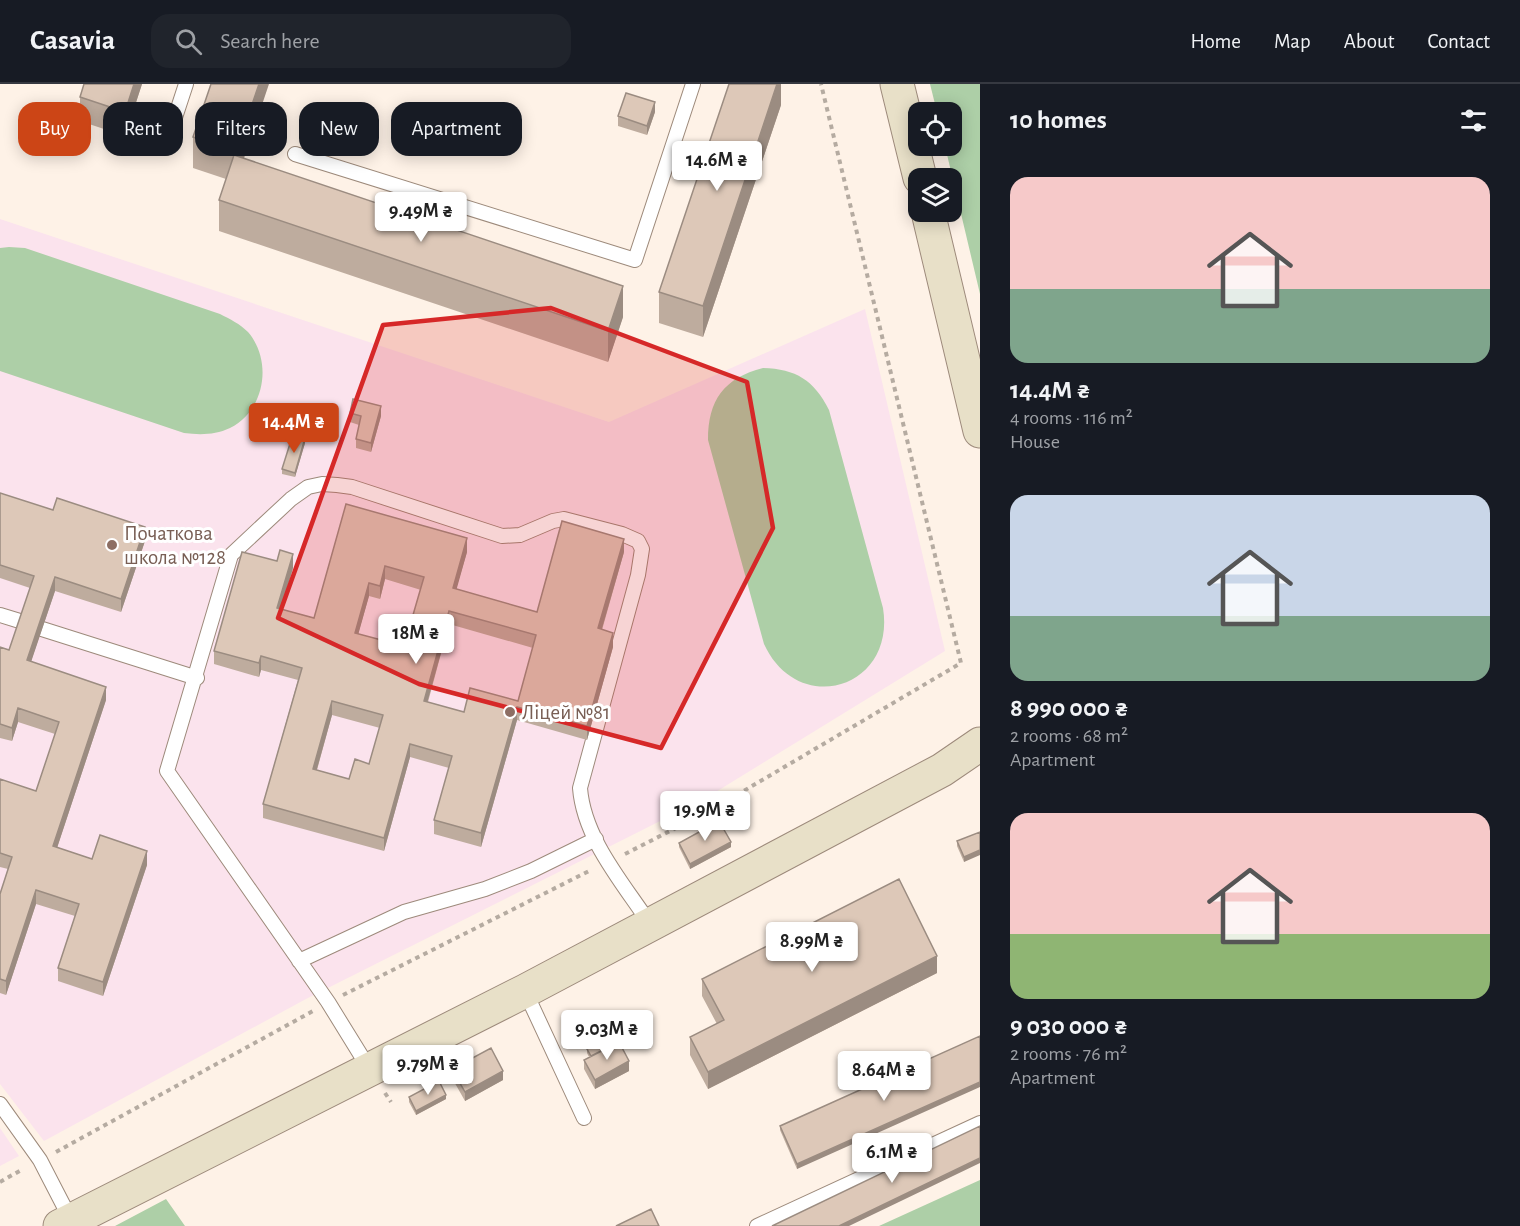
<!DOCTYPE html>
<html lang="en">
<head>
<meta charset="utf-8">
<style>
  body { margin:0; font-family:"Alegreya Sans",sans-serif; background:#20242c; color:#f1f3f6; height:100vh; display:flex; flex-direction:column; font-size:22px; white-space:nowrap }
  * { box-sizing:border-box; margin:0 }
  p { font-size:20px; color:#9ea1a6 }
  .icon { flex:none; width:33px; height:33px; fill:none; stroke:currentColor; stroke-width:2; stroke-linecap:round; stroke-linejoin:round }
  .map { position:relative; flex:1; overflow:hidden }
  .panel { display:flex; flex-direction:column; background:#171b24; width:540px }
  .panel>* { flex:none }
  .top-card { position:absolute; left:18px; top:18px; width:570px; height:54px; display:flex; gap:12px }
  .controls { position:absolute; left:908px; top:18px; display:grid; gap:12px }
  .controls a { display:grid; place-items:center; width:54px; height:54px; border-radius:12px; background:#171b24; box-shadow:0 3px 15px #0003; font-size:30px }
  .price { position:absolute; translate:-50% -51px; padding:0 14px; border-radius:6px; background:#fff; color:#222; font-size:20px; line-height:39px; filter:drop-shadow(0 2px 3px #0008) }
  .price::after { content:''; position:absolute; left:50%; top:36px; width:18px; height:14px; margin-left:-9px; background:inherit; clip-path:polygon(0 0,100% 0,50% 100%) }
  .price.selected { background:#cc4516; color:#fff }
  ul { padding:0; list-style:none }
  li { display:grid; align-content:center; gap:12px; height:318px; padding:0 30px }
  li span { display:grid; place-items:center; height:186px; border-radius:18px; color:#555 }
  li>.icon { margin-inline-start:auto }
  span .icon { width:108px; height:108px; fill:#fffc; stroke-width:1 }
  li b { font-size:26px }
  h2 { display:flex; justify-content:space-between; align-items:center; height:72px; padding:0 30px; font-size:26px }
  .pill { padding:0 21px; border-radius:18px; background:#171b24; box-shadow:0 3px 15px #0003; font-size:21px; line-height:54px }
  .pill.selected { background:#cc4516; color:#fff }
  header { display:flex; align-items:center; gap:36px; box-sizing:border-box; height:84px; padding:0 30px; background:#171b24; border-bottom:2px solid #363941 }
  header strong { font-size:28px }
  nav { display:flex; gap:33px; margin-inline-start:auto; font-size:21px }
  .search { width:420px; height:54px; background:#20242c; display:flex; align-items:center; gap:15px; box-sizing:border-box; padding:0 21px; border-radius:18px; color:#9ea1a6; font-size:22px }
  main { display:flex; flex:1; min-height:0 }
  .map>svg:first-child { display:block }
  .education { fill:#fbe3ed }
  .green { fill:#adcfa7 }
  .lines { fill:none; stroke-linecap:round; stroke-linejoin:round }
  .lane-casing { stroke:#9d8a7b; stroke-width:16 }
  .secondary-casing { stroke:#9d8a7b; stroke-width:35 }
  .path { stroke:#b5aba1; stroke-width:4; stroke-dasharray:4.5 4.5; stroke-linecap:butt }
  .lane { stroke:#fff; stroke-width:14 }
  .secondary { stroke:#e8e0c8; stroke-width:33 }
  .wall { fill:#beac9e; fill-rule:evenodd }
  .shaded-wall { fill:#9b8c81 }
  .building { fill:#ddc8b8; stroke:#9b8c81; stroke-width:1.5; fill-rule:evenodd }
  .marked { fill:#d62828; fill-opacity:0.2; stroke:#d62828; stroke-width:4.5; stroke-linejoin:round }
  .education-dot { fill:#8d6e63; stroke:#fff; stroke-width:2 }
  .labels { text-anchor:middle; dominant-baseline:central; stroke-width:6; stroke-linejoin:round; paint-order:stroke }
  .education-label { font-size:21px; fill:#785e54; stroke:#fff; text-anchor:start }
</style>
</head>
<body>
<header>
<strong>Casavia</strong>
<div class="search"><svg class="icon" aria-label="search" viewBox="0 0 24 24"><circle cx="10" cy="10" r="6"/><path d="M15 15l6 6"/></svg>Search here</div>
<nav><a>Home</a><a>Map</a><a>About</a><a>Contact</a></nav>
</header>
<main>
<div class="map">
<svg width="980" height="1142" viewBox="0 0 980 1142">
  <rect width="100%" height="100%" fill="#fef2e7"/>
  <!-- education -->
  <path class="education" d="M0,135L609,338L865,225L945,567L706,714L306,915L44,1057L0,1000Z
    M0,1044L19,1072L0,1082Z"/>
  <!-- green -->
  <path class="green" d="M930,0H980V210L945,62H951V28H937Z
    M9,163L25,164L220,230C230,235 240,240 248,248C273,277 265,327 230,344C215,351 200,351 184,349L0,287V164Z
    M763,284C796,285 814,296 829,326L883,524C896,605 798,634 764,560L708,356C708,316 724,294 763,284Z
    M980,1096V1142H879Z
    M166,1115L185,1142H115Z"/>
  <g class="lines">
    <defs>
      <path id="lane" d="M165,64L186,0
        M295,70L635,176L693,0
        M0,531L23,538
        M42,545L197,594
        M299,877L404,828L485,805L531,787L596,755
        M525,907L584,1034
        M370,986L328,918L167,687L231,471L291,415L308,403L322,400L337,401L352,403L502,452L520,451L553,437L564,435L622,450L638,457L642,465L638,491L580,704C584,755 623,799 650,840
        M0,1020L40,1076L71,1136
        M757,1142L980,1039"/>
      <path id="secondary" d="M897,0L920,94
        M928,128L980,347
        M60,1142L525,907L942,686L980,660"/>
    </defs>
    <!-- lane casing -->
    <use href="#lane" class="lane-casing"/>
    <!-- secondary casing -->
    <use href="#secondary" class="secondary-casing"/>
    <!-- path -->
    <path class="path" d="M625,770L713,725L961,579L821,0
      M343,911L591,786
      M385,1009L391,1018
      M56,1068L313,927
      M0,1098L23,1085"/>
    <!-- lane -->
    <use href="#lane" class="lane"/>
    <!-- secondary -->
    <use href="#secondary" class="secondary"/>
  </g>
  <!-- wall -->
  <path class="wall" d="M84,0H142L125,52L80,37V13Z
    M211,0L244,75L623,233L608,278L219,147V116L226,95L193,84V53Z
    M781,0V21L703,253L659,239V208Z
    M655,28L647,51L618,42V32Z
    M350,329L381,332L371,368L356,364V355L359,341L350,338Z
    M305,359L295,393L282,390V385Z
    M0,409L145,457L121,528L55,507L31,577L106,616L57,764L92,775L147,781L103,912L58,897V884L75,832L36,820L6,911L0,909V810L8,785L0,783V695L36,707L55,650L18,638L12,657L0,654V563L9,566L30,504L0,494Z
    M346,420L467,468L456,505L537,528L624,468L602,546L613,563L587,656L517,636L481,763L434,750V736L449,684L410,673L384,767L263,734V720L298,596L261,586L259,593L214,580V567L293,484L281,525L314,534ZM385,495L421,506L404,562L358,550L369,512L380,515ZM449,540L533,564L518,617L464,628L428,618ZM332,631L380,644L369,680L349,695L317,686Z
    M980,748L964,778L957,762V757Z
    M679,759L731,763L690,785L679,763Z
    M937,889L708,1005L690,971V953L717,940L702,912V895Z
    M980,952L797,1085L780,1046V1042Z
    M587,965L629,987L595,1005L584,985V976L589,973L587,969Z
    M452,985L503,996L465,1017L452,994Z
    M409,1013L446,1015L416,1031L409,1018Z"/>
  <!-- shaded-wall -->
  <path class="shaded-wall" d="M134,0H142L125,52V28Z
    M259,0H269L236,98V67Z
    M777,0H781V21L703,253V222Z
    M655,18V28L647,51V42Z
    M623,202V233L608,278V247Z
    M381,322V332L371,368V359Z
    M305,354V359L295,393V389Z
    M145,443V457L121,528V515Z
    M467,454V468L453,518V504Z
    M624,455V468L598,558V544Z
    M293,470V484L277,538V524Z
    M385,482V495L380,515V502Z
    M55,493V507L27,590V576Z
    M369,499V512L355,562V549Z
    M449,527V540L424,630V617Z
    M613,549V563L587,656V642Z
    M261,572V586L259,593V579Z
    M106,603V616L53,776V762Z
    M332,617V631L313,699V685Z
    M517,623V636L481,763V749Z
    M18,624V638L12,657V644Z
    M410,660V673L384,767V754Z
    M731,758V763L690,785V780Z
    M980,766V771L964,778V773Z
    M147,767V781L103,912V898Z
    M36,806V820L6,911V897Z
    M937,872V889L708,1005V988Z
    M629,977V987L595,1005V996Z
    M503,987V996L465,1017V1008Z
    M980,998V1003L797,1085V1080Z
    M446,1011V1015L416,1031V1027Z
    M980,1074V1079L849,1142H839Z"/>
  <!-- building -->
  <path class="building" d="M84,0H134L125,28L80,13Z
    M211,0H259L236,67L193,53Z
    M729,0H777L703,222L659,208Z
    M626,9L655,18L647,42L618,32Z
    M234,71L623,202L608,247L219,116Z
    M353,315L381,322L371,359L356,355L361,332L350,329Z
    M293,350L305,354L295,389L282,385Z
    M0,409L53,426L57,414L145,443L121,515L55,493L27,576L106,603L53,762L92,775L100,751L147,767L103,898L58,884L79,820L36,806L6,897L0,895V810L12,773L0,769V695L36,707L59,638L18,624L12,644L0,640V563L9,566L34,492L0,481Z
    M346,420L467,454L453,504L537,528L562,437L624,455L598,544L613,549L587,642L517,623L481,749L434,736L452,672L410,660L384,754L263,720L302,584L261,572L259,579L214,567L242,468L277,477L280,466L293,470L277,524L314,534ZM385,482L424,493L404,562L355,549L369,499L380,502ZM449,527L536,551L518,617L470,604L464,628L424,617ZM332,617L383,631L369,680L355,675L349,695L313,685Z
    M719,737L731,758L690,780L679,759Z
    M980,748V766L964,773L957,757Z
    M899,795L937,872L708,988L690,953L724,936L702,895Z
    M613,951L617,959L591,972L587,965Z
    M980,952V998L797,1080L780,1042Z
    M619,958L629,977L595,996L584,976Z
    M491,964L503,987L465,1008L452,985Z
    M439,997L446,1011L416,1027L409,1013Z
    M980,1042V1074L839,1142H772Z
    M651,1125L659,1142H616Z"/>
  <!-- marked area -->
  <path class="marked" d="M551,224L747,298L773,444L661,664L419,600L278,534L383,241Z"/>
  <!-- markers -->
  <g class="education-dot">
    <circle cx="112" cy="461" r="6"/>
    <circle cx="510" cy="628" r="6"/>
  </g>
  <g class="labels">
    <!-- education labels -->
    <g class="education-label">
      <text x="124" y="449">Початкова<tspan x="124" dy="24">школа №128</tspan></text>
      <text x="522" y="628">Ліцей №81</text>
    </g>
  </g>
</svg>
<div class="controls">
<a><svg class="icon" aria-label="locate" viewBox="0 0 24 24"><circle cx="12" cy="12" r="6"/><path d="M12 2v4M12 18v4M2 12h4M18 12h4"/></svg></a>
<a><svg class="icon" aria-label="layers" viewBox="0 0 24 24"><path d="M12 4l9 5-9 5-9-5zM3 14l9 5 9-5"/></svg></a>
</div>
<b class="price" style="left:717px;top:108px">14.6M ₴</b>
<b class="price" style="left:421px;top:159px">9.49M ₴</b>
<b class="price selected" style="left:294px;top:370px">14.4M ₴</b>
<b class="price" style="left:416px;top:581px">18M ₴</b>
<b class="price" style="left:705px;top:758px">19.9M ₴</b>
<b class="price" style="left:812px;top:889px">8.99M ₴</b>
<b class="price" style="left:607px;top:977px">9.03M ₴</b>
<b class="price" style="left:428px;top:1012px">9.79M ₴</b>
<b class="price" style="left:884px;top:1018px">8.64M ₴</b>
<b class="price" style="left:892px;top:1100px">6.1M ₴</b>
<div class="top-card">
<a class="pill selected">Buy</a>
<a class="pill">Rent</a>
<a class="pill">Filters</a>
<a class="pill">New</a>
<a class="pill">Apartment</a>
</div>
</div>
<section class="panel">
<h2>10 homes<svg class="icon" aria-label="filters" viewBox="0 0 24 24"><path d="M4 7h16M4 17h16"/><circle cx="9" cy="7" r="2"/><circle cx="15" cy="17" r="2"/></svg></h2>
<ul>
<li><span style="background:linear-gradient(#f6c9c9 60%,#7fa58c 0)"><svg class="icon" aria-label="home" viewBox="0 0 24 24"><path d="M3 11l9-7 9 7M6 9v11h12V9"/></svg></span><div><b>14.4M ₴</b><p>4 rooms · 116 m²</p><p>House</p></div></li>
<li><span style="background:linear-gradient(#c9d6e8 65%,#7fa58c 0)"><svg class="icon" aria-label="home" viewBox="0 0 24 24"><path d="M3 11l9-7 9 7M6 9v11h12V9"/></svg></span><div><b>8 990 000 ₴</b><p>2 rooms · 68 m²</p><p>Apartment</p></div></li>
<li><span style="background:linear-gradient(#f6c9c9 65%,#8fb573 0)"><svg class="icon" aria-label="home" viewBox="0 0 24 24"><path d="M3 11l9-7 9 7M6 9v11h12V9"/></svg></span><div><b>9 030 000 ₴</b><p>2 rooms · 76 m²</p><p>Apartment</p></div></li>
</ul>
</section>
</main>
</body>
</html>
